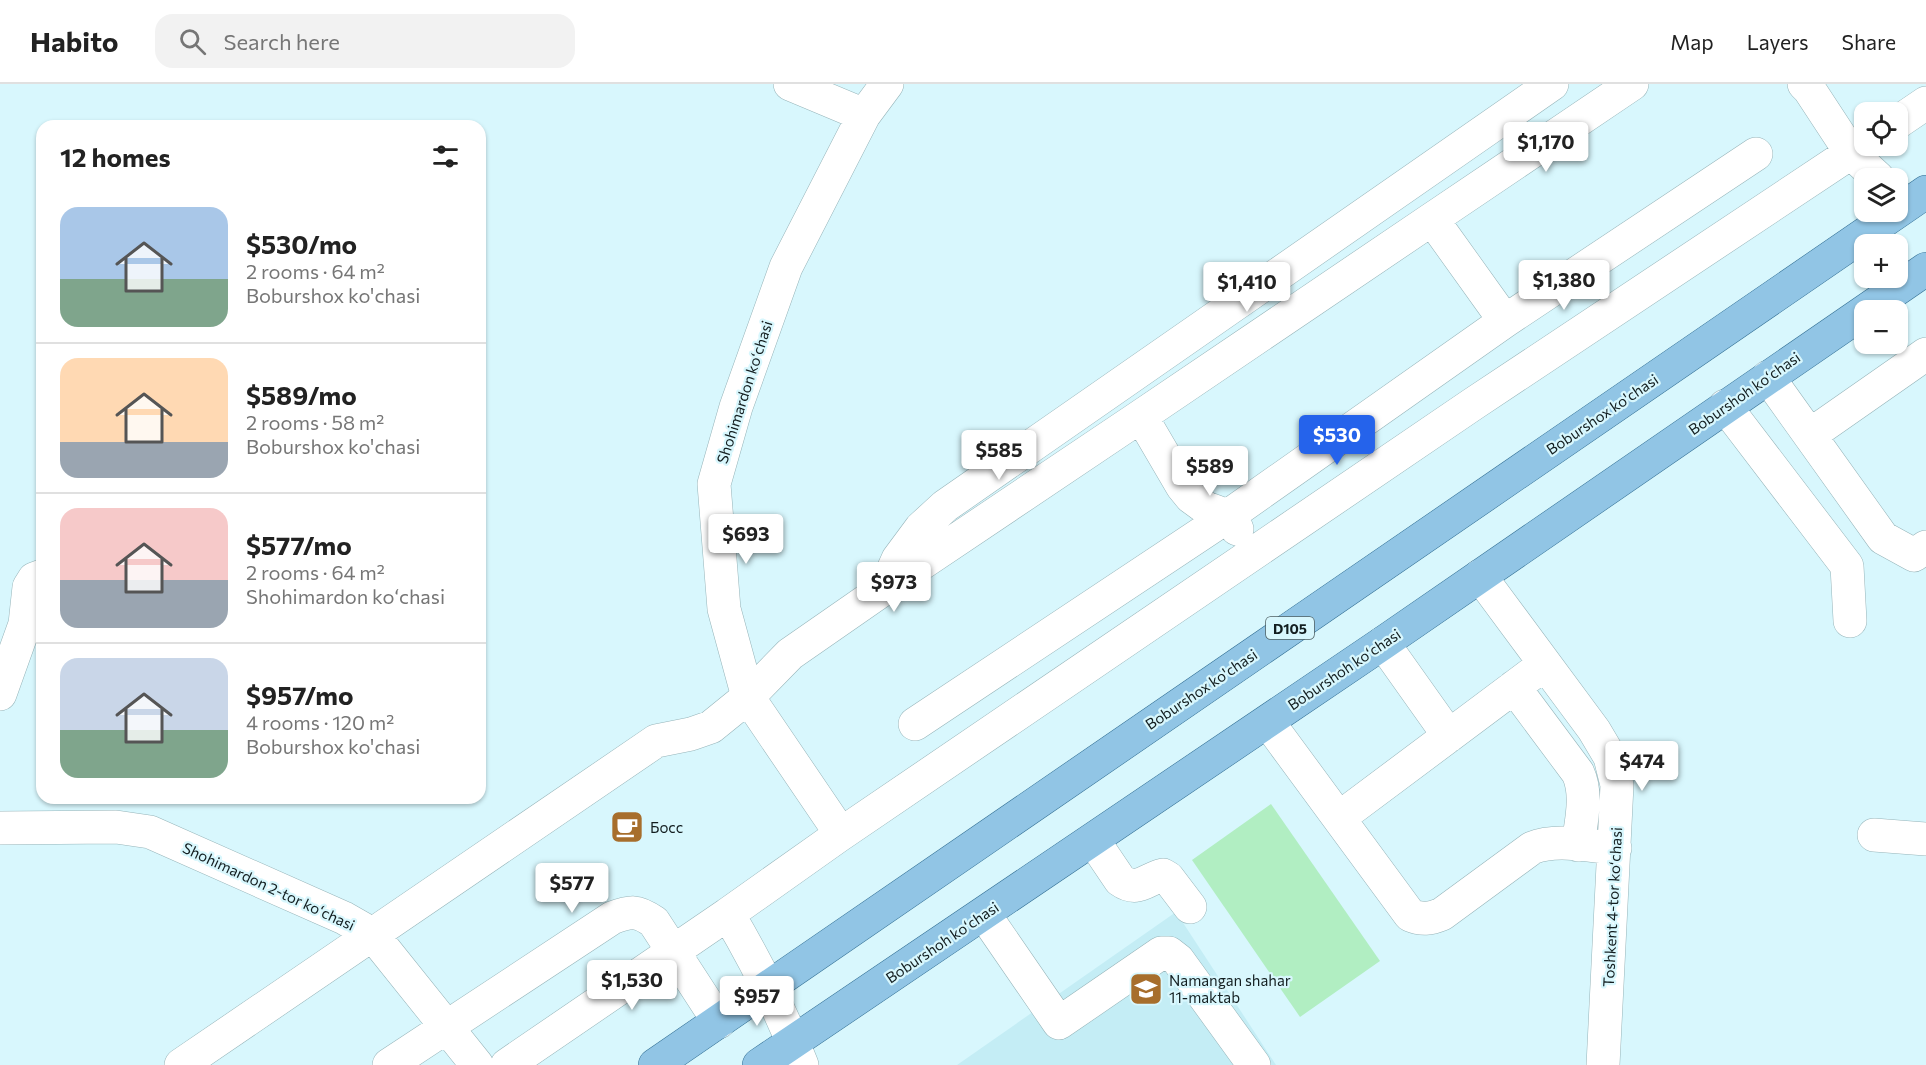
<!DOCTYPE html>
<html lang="en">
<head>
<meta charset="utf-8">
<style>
  body { margin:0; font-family:Commissioner,sans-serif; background:#f2f2f2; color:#222; height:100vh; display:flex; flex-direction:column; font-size:22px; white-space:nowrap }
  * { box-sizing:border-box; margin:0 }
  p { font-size:20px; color:#767676 }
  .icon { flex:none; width:33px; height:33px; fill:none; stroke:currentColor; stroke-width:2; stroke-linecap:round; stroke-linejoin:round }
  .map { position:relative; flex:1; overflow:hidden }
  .sheet { position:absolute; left:36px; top:36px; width:450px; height:684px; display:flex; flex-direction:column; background:#fff; border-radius:18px; box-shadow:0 2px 4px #0004 }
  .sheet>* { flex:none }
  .tools { position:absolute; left:1854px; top:18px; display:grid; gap:12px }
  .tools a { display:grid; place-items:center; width:54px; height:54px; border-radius:12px; background:#fff; box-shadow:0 2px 4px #0004; font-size:30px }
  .price { position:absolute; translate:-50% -51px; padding:0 14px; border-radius:6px; background:#fff; color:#222; font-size:20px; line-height:39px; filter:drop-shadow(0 2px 3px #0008) }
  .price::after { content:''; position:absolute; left:50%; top:36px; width:18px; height:14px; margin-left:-9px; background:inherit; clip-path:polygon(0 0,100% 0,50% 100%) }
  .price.active { background:#2563eb; color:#fff }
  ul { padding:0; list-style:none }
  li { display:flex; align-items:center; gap:18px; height:150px; padding:0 24px }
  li+li { border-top:2px solid #e0e0e0 }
  li span { display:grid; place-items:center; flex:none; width:168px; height:120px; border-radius:18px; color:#555 }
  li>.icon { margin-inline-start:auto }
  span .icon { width:72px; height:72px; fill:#fffc; stroke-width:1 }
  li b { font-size:26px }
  h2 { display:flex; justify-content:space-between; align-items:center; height:72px; padding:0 24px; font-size:26px }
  header { display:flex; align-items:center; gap:36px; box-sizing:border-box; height:84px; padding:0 30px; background:#fff; border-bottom:2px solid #e0e0e0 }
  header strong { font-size:28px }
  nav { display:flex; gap:33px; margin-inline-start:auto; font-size:21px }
  .search { width:420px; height:54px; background:#f2f2f2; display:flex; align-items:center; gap:15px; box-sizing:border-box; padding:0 21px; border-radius:18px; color:#767676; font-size:22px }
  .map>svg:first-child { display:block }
  .built { fill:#c4edf5 }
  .green { fill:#b1eec2 }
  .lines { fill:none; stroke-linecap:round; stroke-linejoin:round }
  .minor-casing { stroke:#96b4b9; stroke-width:34 }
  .major-casing { stroke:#357195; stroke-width:34 }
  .minor { stroke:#fff; stroke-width:33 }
  .major { stroke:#91c5e5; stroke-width:33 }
  .labels { text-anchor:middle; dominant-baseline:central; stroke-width:4.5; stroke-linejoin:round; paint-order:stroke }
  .shield { fill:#d8f7fd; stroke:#4e5f62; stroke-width:1.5 }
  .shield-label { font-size:14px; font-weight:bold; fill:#131e20 }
  .street-label { font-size:15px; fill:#131e20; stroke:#d8f7fd }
  .poi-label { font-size:15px; fill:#131e20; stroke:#d8f7fd; text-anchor:start }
</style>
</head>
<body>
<header>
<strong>Habito</strong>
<div class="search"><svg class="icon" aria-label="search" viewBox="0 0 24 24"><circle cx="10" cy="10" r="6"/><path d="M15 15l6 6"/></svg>Search here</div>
<nav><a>Map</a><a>Layers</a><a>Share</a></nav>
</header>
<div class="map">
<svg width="1926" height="981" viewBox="0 0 1926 981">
  <rect width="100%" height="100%" fill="#d8f7fd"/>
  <!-- built -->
  <path class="built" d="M1176,828L1276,981H957Z"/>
  <!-- green -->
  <path class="green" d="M1271,720L1380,877L1300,933L1192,776Z"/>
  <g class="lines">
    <defs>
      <path id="minor" d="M790,0L864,31
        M1804,0L1809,5L1851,69L1878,94
        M1898,38L1926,19
        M1432,135L1632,0
        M1768,293L1883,454L1914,471L1926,463
        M1725,322L1847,482L1850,537
        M1810,351L1926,270
        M1237,445L1228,432L1206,424L1191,413L1182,402L1141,332L1432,135L1505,237
        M1480,492L1594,646L1610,673L1617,701L1603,981
        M888,502L1141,332
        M1383,559L1449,652
        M1514,603L1578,689C1588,711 1581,738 1578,761
        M0,610L25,540L29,503L34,495L42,492
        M1268,638L1410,831C1422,836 1430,835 1442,830L1532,764C1557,754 1588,762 1615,764
        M915,640L1228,432L1505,237L1756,70
        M1339,734L1545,580
        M0,744L116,743L150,748L344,834L372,850L477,981
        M841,750L1473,320L1864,60
        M1874,751L1926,755
        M1093,756L1120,796C1138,809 1146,795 1163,791L1168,794L1190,823
        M984,830L1059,939L1161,869H1169L1178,876L1254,981
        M181,981L656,657L691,650L711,643L748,613L790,570L885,504L898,475L921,444L945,422L1552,0
        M389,981L612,834C631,827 637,826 654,838L719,938
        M507,981L728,830
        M802,981C782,930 756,877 728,830L841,750L748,613L724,525L714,400L736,323L786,183L864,31L887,0"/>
      <path id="major" d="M655,981L1926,108
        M759,981L1383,559L1926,185"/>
    </defs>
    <!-- minor casing -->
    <use href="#minor" class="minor-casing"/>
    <!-- major casing -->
    <use href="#major" class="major-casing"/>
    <!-- minor -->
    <use href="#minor" class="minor"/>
    <!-- major -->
    <use href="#major" class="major"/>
  </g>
  <!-- icons -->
  <defs>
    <symbol id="cafe-square" viewBox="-11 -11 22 22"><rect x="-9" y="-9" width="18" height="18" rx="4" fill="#a76e2c" stroke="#d8f7fd"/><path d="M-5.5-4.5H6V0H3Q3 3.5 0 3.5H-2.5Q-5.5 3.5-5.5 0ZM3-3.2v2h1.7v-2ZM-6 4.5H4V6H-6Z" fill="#fff"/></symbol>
    <symbol id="school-square" viewBox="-11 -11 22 22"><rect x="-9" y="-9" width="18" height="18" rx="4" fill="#a76e2c" stroke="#d8f7fd"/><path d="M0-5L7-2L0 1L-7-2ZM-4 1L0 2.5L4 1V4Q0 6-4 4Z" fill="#fff"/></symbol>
  </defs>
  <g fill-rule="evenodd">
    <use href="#cafe-square" x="608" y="724" width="38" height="38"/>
    <use href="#school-square" x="1127" y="886" width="38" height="38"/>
  </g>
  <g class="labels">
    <!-- shield labels -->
    <rect class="shield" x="1266" y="533" width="48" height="22" rx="4.5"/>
    <g class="shield-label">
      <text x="1290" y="544">D105</text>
    </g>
    <!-- street labels -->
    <g class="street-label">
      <text transform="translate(744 308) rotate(-72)">Shohimardon koʻchasi</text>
      <text transform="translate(1744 309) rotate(-35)">Boburshoh koʻchasi</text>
      <text transform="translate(1602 330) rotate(-34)">Boburshox ko'chasi</text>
      <text transform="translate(1344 585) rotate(-34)">Boburshoh koʻchasi</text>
      <text transform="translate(1201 605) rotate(-34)">Boburshox ko'chasi</text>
      <text transform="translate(269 802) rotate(25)">Shohimardon 2-tor koʻchasi</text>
      <text transform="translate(1612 823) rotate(-87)">Toshkent 4-tor koʻchasi</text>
      <text transform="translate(942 858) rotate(-34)">Boburshoh koʻchasi</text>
    </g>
    <!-- poi labels -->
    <g class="poi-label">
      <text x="650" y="743">Босс</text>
      <text x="1169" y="896">Namangan shahar<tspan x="1169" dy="17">11-maktab</tspan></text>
    </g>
  </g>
</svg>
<div class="tools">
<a><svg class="icon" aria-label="locate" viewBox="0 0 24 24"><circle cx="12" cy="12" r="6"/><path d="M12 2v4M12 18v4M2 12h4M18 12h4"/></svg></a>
<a><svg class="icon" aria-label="layers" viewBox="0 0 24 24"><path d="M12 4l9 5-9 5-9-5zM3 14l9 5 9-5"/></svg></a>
<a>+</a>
<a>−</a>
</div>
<b class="price" style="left:1546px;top:89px">$1,170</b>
<b class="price" style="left:1564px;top:227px">$1,380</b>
<b class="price" style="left:1247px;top:229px">$1,410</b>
<b class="price active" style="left:1337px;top:382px">$530</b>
<b class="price" style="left:999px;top:397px">$585</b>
<b class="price" style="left:1210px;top:413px">$589</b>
<b class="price" style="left:746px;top:481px">$693</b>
<b class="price" style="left:894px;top:529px">$973</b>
<b class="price" style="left:1642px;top:708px">$474</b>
<b class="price" style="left:572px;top:830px">$577</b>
<b class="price" style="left:632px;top:927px">$1,530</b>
<b class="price" style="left:757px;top:943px">$957</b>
<section class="sheet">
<h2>12 homes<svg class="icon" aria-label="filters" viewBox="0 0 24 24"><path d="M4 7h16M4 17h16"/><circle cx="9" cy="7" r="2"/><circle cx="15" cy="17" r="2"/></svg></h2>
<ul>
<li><span style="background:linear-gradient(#a9c7e8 60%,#7fa58c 0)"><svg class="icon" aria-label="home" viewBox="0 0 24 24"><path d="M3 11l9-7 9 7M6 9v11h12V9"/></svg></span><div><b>$530/mo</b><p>2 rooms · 64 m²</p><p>Boburshox ko'chasi</p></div></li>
<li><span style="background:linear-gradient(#ffd9b3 70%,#9aa5b1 0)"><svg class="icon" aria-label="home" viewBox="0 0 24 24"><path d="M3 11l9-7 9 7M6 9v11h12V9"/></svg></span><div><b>$589/mo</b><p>2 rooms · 58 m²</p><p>Boburshox ko'chasi</p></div></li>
<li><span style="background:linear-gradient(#f6c9c9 60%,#9aa5b1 0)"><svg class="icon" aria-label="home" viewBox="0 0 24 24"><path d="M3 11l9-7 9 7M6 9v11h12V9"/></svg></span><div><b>$577/mo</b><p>2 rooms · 64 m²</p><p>Shohimardon koʻchasi</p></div></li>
<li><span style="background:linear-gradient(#c9d6e8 60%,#7fa58c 0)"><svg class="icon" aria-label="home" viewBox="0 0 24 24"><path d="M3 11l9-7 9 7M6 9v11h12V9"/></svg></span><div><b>$957/mo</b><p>4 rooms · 120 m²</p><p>Boburshox ko'chasi</p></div></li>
</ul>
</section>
</div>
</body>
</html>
